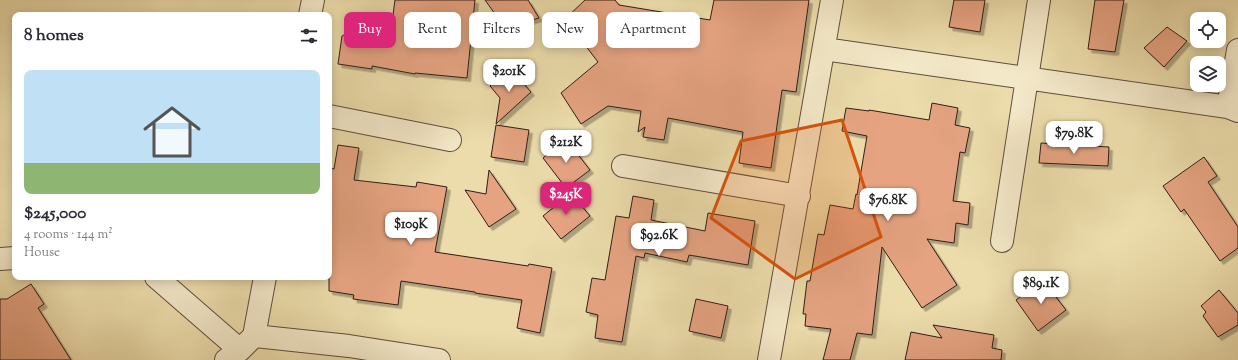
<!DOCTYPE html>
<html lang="en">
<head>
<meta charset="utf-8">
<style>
  body { margin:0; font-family:"Sorts Mill Goudy",serif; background:#f2f2f3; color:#2b2b33; height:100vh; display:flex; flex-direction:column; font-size:15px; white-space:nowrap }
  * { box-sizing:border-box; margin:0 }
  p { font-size:13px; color:#7c7c81 }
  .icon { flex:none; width:22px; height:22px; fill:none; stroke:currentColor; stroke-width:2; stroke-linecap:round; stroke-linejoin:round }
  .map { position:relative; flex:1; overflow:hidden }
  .side { position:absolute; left:12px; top:12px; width:320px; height:268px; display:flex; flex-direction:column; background:#fff; border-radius:8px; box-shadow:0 2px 10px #0003 }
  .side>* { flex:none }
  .guide { position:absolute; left:344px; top:12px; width:380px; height:36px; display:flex; gap:8px }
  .controls { position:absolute; left:1190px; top:12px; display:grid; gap:8px }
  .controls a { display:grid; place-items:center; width:36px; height:36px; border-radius:8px; background:#fff; box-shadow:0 2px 10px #0003; font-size:20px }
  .price { position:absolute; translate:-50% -34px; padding:0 9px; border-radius:8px; background:#fff; color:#222; font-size:13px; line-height:26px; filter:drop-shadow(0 1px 2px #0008) }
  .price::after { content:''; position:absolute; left:50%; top:24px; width:12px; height:9px; margin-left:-6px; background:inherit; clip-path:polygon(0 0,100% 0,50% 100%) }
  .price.current { background:#db2777; color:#fff }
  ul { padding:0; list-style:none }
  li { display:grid; align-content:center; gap:8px; height:212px; padding:0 12px }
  li span { display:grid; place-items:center; height:124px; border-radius:8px; color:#555 }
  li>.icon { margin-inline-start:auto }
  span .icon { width:72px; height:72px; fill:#fffc; stroke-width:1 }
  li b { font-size:17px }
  h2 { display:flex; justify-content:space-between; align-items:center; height:48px; padding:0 12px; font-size:17px }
  .pill { padding:0 14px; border-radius:8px; background:#fff; box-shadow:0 2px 10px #0003; font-size:14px; line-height:36px }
  .pill.current { background:#db2777; color:#fff }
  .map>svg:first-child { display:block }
  .building { fill:#e5a381; stroke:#301d17; filter:url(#shadow) }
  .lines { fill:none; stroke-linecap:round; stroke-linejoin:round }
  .minor-casing { stroke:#5f4d3c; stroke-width:24 }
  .minor { stroke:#f3e8c8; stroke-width:22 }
  .marked { fill:#d6530d; fill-opacity:0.2; stroke:#d6530d; stroke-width:3; stroke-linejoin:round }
</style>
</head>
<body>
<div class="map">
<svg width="1238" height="360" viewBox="0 0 1238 360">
  <defs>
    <filter id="shadow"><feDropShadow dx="3.5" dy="3.5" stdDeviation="0" flood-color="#0004"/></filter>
  </defs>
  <rect width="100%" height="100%" fill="#ecdcab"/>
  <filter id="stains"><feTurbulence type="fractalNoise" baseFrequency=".005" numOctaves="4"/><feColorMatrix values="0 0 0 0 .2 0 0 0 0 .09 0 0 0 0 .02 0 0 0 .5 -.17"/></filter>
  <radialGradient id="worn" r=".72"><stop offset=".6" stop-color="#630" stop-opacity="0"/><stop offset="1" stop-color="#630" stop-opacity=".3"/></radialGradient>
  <!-- building -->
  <path class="building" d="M395,0H475L467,78L415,73V74L372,66V69L338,64L342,36L353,30H391Z
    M485,0H528L539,18L505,28Z
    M585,0H615L619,5L710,20L714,0H809L796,92L782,90L771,168L739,163L743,132L668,118L664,140L643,137L645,127L638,132L641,111L608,106L581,124L561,93L598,62L565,19Z
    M954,0H985L980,32L949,27Z
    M1095,0H1124L1115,52L1088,49Z
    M1167,27L1187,41L1164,67L1144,48Z
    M510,68L531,92L496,124L500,98L490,86Z
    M932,103L958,108L955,125L970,128L965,153L960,152L953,201L970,203L968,225L956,223L954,243L927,239L957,285L922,308L882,247L872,335L857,333L850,360H823L831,329L805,326L806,314H803L807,281H810L818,234L824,235L830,205L853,209L856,194L857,195L867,136L842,131L846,108L869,111V110L929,120Z
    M496,125L529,130L524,162L491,157Z
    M566,139L590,170L566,188L543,158Z
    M1041,143L1109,147L1108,166L1039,163Z
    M338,145L359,148L354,180L416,187L417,182L447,187L435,252L528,266L529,264L552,268L540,333L517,328L522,300L475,293V292L401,281L398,305L353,299L354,295L329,291V168L334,169Z
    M1204,157L1217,176L1208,182L1238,227V248L1220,261L1184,209L1181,212L1163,186Z
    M489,170L516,209L489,227L465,190L486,194Z
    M571,193L590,216L561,239L543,216Z
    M633,196L654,200L651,220L705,231L708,213L755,221L748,265L689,255L687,262L645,253L644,258L636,256L622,342L595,338L598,315L586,312L592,278L605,280L616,216L629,218Z
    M1043,280L1066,310L1038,331L1016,300Z
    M31,284L44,304L38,308L71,360H0V299H7Z
    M1219,290L1238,313V325L1218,337L1203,316L1206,312L1201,306Z
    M696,299L728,306L721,338L689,331Z
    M933,325L994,335L992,348L1002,350L1001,360H905L911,332L942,338Z"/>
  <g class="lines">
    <defs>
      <path id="minor" d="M310,15L313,0
        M824,49L1228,107L1238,111
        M1228,107L1238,50
        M329,116L450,140
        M623,166L799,196
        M1002,241L1039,0
        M0,259L15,258
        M156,277L240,350
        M254,336L265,277
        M226,360L240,350L254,336L349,346L439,360
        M769,360L832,0"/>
    </defs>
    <!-- minor casing -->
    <use href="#minor" class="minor-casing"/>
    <!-- minor -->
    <use href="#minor" class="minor"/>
  </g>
  <!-- marked area -->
  <path class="marked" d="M842,120L881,237L795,279L711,218L741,141Z"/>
  <rect width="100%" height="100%" filter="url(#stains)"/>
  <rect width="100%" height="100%" fill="url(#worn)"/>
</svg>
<div class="controls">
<a><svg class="icon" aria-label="locate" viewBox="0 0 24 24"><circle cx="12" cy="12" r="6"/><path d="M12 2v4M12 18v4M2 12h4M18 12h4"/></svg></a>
<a><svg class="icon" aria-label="layers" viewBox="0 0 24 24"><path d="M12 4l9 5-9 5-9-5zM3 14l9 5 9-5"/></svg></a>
</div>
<b class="price" style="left:509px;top:93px">$201K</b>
<b class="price" style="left:1074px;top:155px">$79.8K</b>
<b class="price" style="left:566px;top:164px">$212K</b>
<b class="price current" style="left:566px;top:216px">$245K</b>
<b class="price" style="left:888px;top:222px">$76.8K</b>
<b class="price" style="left:411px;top:246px">$109K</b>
<b class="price" style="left:659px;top:257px">$92.6K</b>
<b class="price" style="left:1041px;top:305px">$89.1K</b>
<div class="guide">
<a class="pill current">Buy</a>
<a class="pill">Rent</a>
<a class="pill">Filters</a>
<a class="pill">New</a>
<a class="pill">Apartment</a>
</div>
<section class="side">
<h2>8 homes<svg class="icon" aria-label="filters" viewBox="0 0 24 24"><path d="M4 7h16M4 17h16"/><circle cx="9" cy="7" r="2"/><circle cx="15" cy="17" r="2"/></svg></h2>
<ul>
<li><span style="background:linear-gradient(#bfe0f5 75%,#8fb573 0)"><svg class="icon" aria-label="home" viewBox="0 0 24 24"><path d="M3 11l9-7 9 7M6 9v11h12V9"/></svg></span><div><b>$245,000</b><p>4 rooms · 144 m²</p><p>House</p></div></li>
</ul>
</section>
</div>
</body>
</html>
